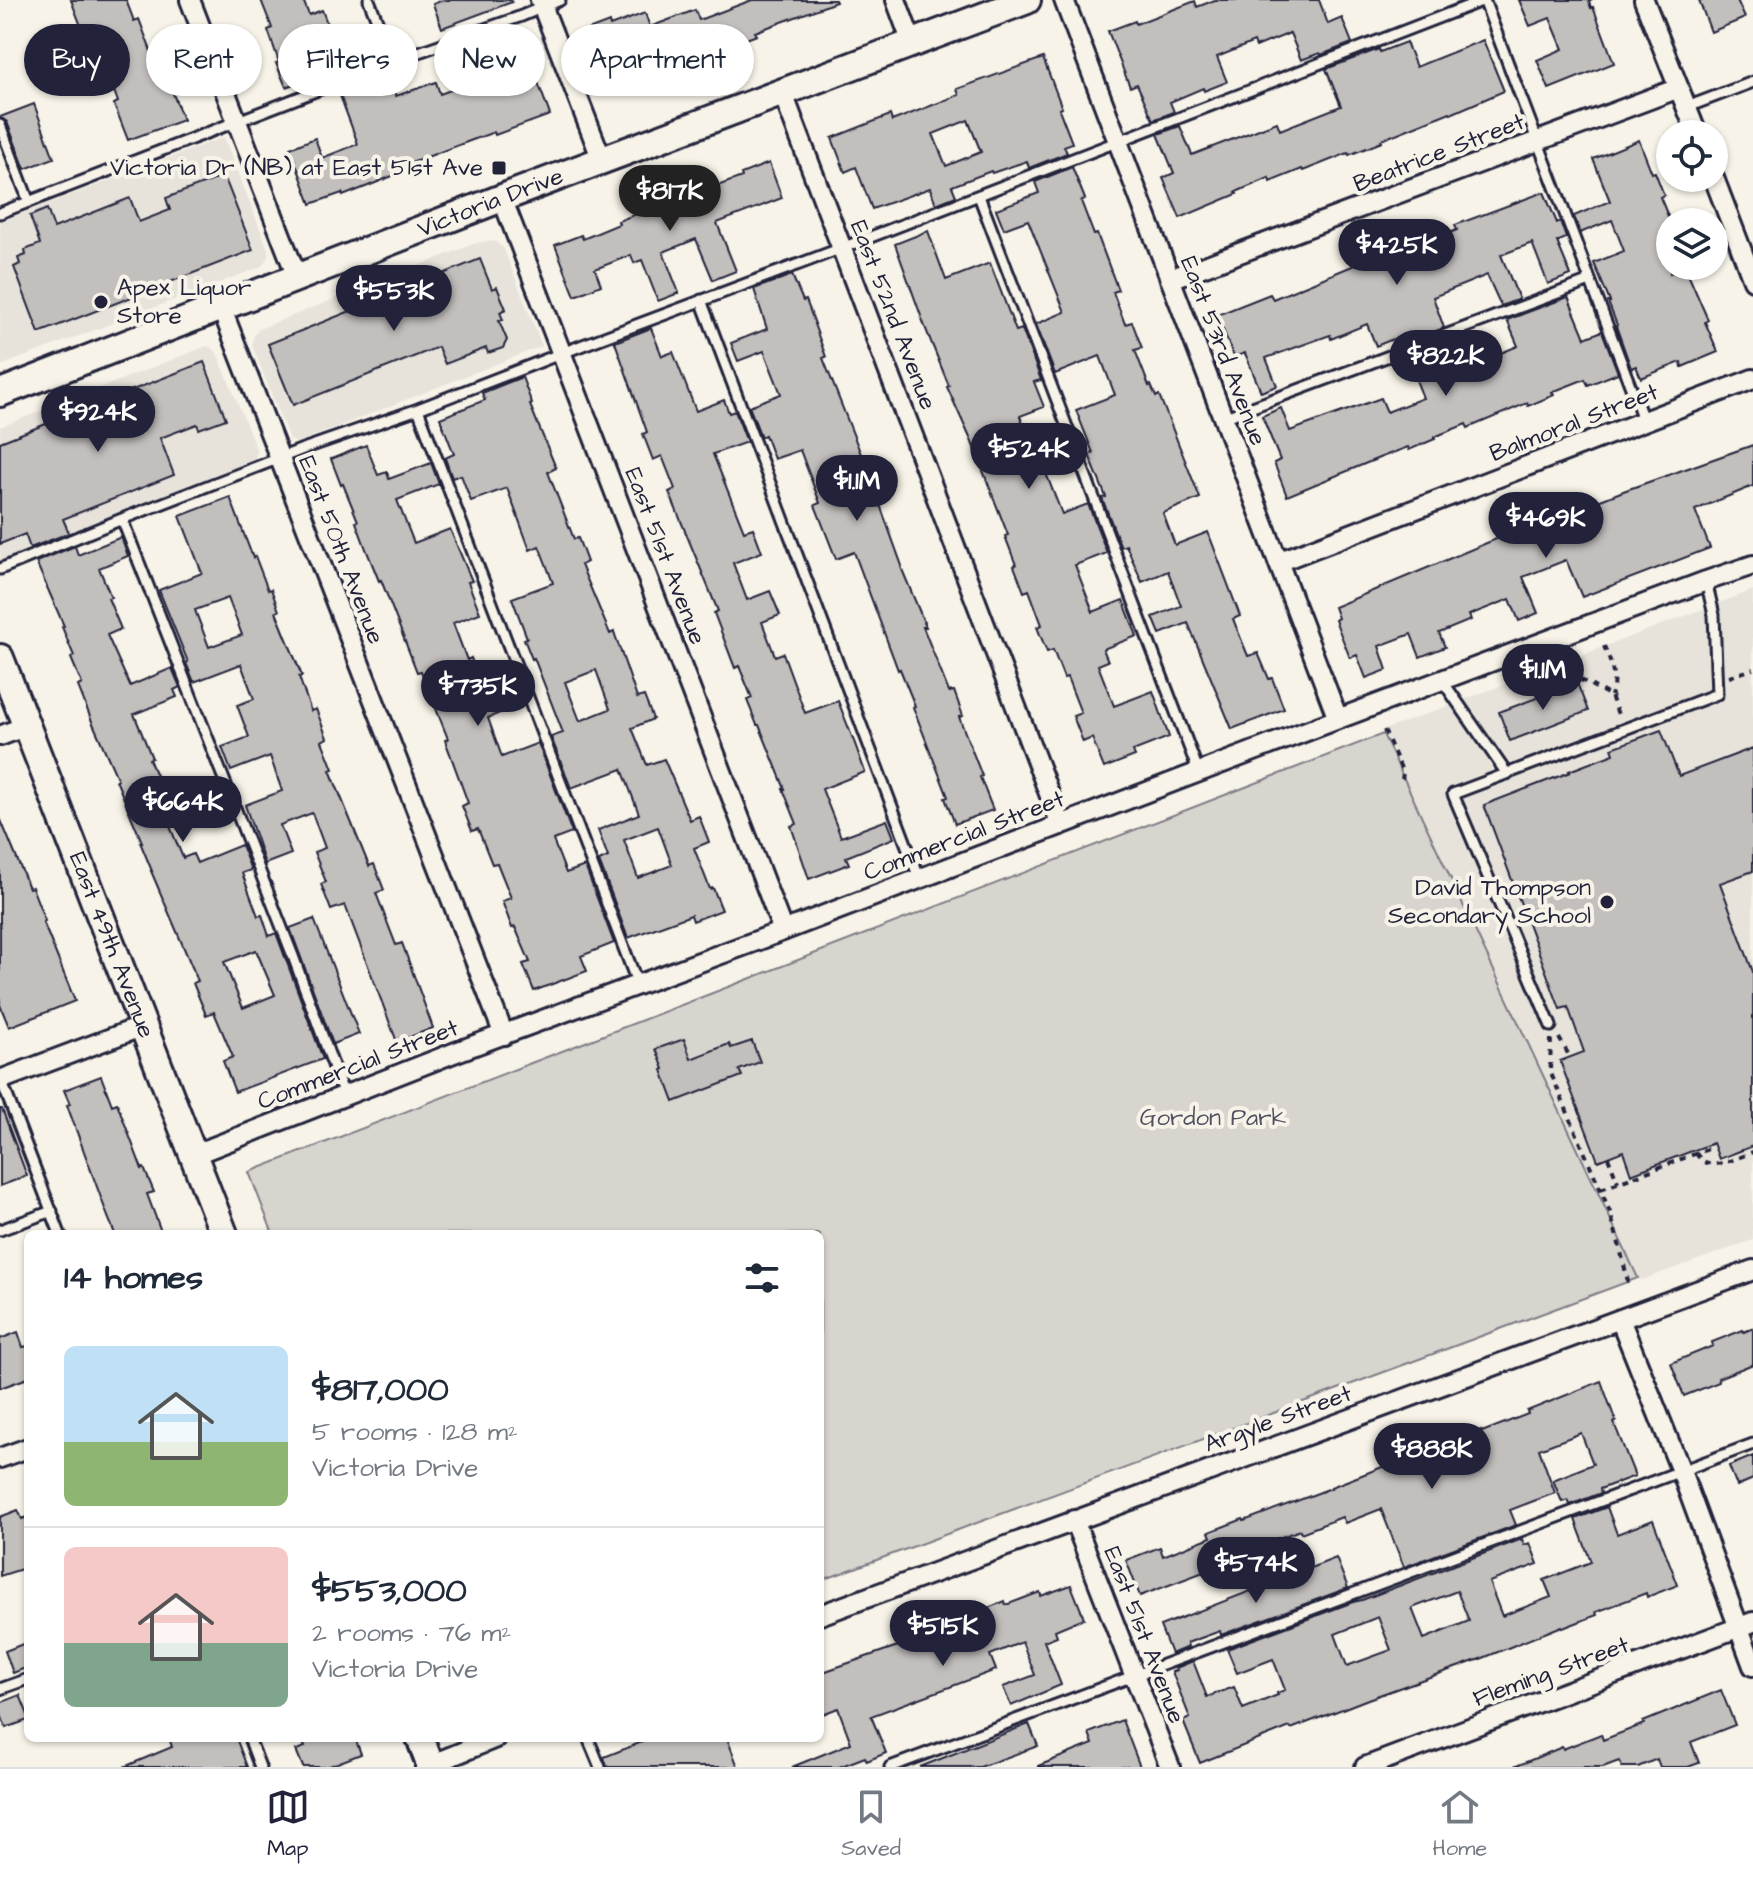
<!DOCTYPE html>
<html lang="en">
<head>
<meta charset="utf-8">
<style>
  body { margin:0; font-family:"Architects Daughter",sans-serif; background:#f2f2f3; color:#1f2937; height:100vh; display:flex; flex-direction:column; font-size:30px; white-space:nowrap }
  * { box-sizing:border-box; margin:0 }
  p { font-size:26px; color:#747a83 }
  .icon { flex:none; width:44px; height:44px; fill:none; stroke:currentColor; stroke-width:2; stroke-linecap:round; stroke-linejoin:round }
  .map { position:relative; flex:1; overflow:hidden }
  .panel { position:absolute; left:24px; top:1230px; width:800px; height:512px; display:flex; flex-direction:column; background:#fff; border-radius:12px; box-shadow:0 2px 6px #0004 }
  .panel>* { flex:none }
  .top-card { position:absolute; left:24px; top:24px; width:800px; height:72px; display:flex; gap:16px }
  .fabs { position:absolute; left:1656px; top:120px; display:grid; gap:16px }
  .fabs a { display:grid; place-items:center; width:72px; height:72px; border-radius:50%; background:#fff; box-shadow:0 2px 6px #0004; font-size:40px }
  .price { position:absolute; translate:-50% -68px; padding:0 18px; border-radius:28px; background:#22223b; color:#fff; font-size:26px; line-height:52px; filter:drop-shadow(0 2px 4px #0008) }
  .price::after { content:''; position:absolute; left:50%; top:48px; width:24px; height:18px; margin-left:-12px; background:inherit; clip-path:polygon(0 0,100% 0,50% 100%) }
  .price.active { background:#222; color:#fff }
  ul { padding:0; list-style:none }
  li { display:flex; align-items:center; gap:24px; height:200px; padding:0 40px }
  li+li { border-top:2px solid #e0e1e3 }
  li span { display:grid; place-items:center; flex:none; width:224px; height:160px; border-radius:12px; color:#555 }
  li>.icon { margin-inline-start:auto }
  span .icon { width:96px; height:96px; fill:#fffc; stroke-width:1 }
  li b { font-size:34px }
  h2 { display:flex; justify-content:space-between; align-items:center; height:96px; padding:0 40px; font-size:34px }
  .pill { padding:0 28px; border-radius:36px; background:#fff; box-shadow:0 2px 6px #0004; font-size:28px; line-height:72px }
  .pill.active { background:#22223b; color:#fff }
  .tabs { display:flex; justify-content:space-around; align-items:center; height:112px; border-top:2px solid #e0e1e3; background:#fff; font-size:22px; color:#747a83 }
  .tabs a { display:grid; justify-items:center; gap:4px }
  .tabs .active { color:#22223b }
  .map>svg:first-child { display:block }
  .built { fill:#e7e3db }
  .green { fill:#d8d5cf; stroke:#7d7c85; stroke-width:2 }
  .building { fill:#c2bfbd; stroke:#22223b; stroke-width:2; fill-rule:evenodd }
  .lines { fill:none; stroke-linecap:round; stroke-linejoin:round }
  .lane-casing { stroke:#22223b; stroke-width:15 }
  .street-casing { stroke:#22223b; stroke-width:24 }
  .secondary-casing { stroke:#22223b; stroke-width:32 }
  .path { stroke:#22223b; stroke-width:4; stroke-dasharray:6 6; stroke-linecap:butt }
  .lane { stroke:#f7f3e8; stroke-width:9 }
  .street { stroke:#f7f3e8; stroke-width:18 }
  .secondary { stroke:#f7f3e8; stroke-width:26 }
  .poi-dot { fill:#22223b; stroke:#f7f3e8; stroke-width:3 }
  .labels { text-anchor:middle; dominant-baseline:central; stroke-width:8; stroke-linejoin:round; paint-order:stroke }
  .street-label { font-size:24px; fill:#22223b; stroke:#f7f3e8 }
  .poi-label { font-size:24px; fill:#22223b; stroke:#f7f3e8; text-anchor:end }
  .park-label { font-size:24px; fill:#504f60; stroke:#f7f3e8 }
</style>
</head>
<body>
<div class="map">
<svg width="1753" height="1767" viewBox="0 0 1753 1767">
  <rect width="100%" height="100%" fill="#f7f3e8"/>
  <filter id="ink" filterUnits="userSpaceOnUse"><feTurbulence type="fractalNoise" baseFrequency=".0125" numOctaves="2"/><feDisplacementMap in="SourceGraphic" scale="16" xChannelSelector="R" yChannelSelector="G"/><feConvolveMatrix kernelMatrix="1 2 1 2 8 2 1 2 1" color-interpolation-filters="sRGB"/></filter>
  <g filter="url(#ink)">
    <!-- built -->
    <path class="built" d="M224,137L268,249V257L261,267L0,366V222Z
      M488,241H495L504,249L542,346L297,443L289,439L252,345L254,335L259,329L476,243Z
      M207,346L215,350L219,357L257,451L255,460L0,561V427Z
      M1753,590V1240L1642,1280L1638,1278L1402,779L1403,773L1384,730Z"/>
    <!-- green -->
    <path class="green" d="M1383,734L1638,1278L820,1581V1234H273L249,1172Z"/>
    <!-- building -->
    <path class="building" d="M71,0H126L134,21L139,19L151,51L160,48L170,73L166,75L183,120L128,140L114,104L118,102L104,63L79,72L69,46L86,39Z
      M261,0H303L309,15L322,10L333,39L367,26L379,58L333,76L331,70L286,87L276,63L279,62L268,30L272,28Z
      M443,0H511L512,2L442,28L433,4Z
      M752,0H835L836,2L755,32L757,35L673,66V64L610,90L588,30L609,22L610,26L645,13L650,27L695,10L699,20Z
      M1215,0H1319L1328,24L1342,18L1352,43L1321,55L1320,53L1301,60L1290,33L1256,47L1254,42L1217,57L1227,82L1204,91L1203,88L1170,102L1174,112L1153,120L1137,84L1130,87L1108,31L1135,21L1136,24L1195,1L1197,7Z
      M1519,0H1592L1589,2L1591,8L1593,7L1614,63L1549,89L1537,60L1563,49L1550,18L1530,26Z
      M1699,0H1737L1745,18L1711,32Z
      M510,29L529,79L536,77L550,115L495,135L494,132L448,149L398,168L400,173L368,186L343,196L342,193L311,204L290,148L315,138L322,158L358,144L338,90L385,72L386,74L388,73L396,96L436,82L440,94L481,79L472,56L492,48L488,37Z
      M1483,40L1504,91L1451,114L1450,112L1381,140L1382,142L1349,155L1348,153L1303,171L1302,169L1270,182L1269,178L1236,192L1237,194L1180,218L1163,178L1174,173L1158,134L1180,126L1192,155L1277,122L1280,130L1341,106L1326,69L1379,49L1380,52L1406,42L1416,67Z
      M1043,58L1062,108L1059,109L1072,143L1064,146L1067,153L1029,168L1027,161L992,173L991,171L952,186L956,196L936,204L930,188L872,209L856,167L845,172L832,138L890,115L892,121L959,95L957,89ZM968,120L981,152L946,166L933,134Z
      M34,104L54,158L25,169L7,122L0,117Z
      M1639,140L1652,173L1655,172L1664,195L1660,197L1670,221V273L1685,267L1708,320L1705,322L1718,352L1682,367L1681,362L1641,378L1636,366L1631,368L1616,326L1617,325L1608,302H1610L1594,263L1624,251L1612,220L1580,233L1574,216L1610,201L1593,159Z
      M769,163L782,198L717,223L736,271L713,280L696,239L663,252L679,293L658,301L642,260L634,263L631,255L595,269L601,285L575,296L555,245L581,235L583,239L619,224L618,221L703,188L704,191L742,177L741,174Z
      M1072,167L1085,199L1081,201L1094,235L1097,234L1118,290L1113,292L1125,324L1132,322L1142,348L1135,350L1149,386L1151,385L1156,397L1159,395L1200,498L1163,513L1175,545L1208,532L1240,616L1233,619L1248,656L1258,653L1269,679L1272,678L1284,709L1232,729L1188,623L1160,634L1153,617L1181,606L1168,571L1142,582L1126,545L1121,547L1102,498L1106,497L1089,455L1093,453L1076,410L1115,395L1100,356L1055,374L1036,324L1065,312L1028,220L1004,229L996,209L1039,193L1035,182Z
      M224,176L253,250L39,333L14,267L20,264L18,258L26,255L25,250L40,244L30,216L47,209L54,228L130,198L139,222L170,210L166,198Z
      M1544,192L1557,223L1560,221L1566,238L1557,242L1571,275L1548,284L1532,243L1501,255L1519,299L1501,306L1487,275L1433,297L1444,328L1401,344L1398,337L1376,346L1367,324L1331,339L1330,335L1266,358L1277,386L1261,392L1245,353L1234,357L1217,315L1270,294L1273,299L1393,249L1396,256L1457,230L1455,225Z
      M928,231L946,280L990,263L1016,331L1022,329L1041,380L1034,382L1044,407L1020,416L1035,454L1038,453L1062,514L1088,504L1107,553L1075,565L1093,612L1123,600L1137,636L1103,649L1108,661L1098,665L1114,706L1153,691L1169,737L1133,751L1135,756L1104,768L1092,738L1083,742L1073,716L1081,713L1067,677L1064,678L1053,650L1047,652L1037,627L1042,625L1029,590L1024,592L1014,566L1016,565L1005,536L1008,535L971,440L947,387L949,386L925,327L895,244Z
      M480,259L492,289L497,287L506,309L500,312L503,320L499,321L507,340L503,348L488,353L486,348L445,364L438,347L293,405L268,344Z
      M792,275L803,301L806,300L815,324H814L826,357L823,358L870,477L902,566L901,567L926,627H923L949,692L954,691L963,716L959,717L982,776L980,777L993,810L955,824L945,798L948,797L913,707L915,706L900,669L898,670L854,552L836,559L815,505L820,503L800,450L774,459L765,435L761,437L749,406L781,394L764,351L738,361L731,343L767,329L754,289Z
      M1568,297L1585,338L1602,331L1618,373L1588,385L1585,379L1552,392L1554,395L1528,406L1527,403L1468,428L1466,424L1434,437L1435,439L1409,450L1408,447L1379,458L1287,496L1274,463L1280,460L1262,416L1281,408L1290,431L1381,398L1387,412L1423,398L1407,357L1449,342L1460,370L1518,346L1507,320Z
      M651,328L662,356L673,352L696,411L724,400L729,413L735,411L747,442L713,454L744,531L753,528L762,552L733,563L747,600L770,591L780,615L762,622L775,656L783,653L805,713L838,701L855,744L865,772L822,789L841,837L887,820L894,838L846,857L849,864L809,879L791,826L797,824L783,789H785L759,725H757L747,700L752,698L739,666L735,668L714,613L718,611L669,492L675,489L662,456L653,460L643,434L647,432L615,342Z
      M204,362L226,419L199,429L197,424L160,438L174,475L63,519L69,533L30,548L25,534L0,544V442Z
      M522,377L532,404L530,405L556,468L548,472L574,539L578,538L587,562L581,565L610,634L614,632L637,698L644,696L653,719L632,728L647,765L664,759L690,820L699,816L709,842L694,848L710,889L713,888L722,910L693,921L691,915L628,938L599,861L608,857L598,830L639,814L622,769L571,788L551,737L563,733L534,658L532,659L524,639L527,638L512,598L553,583L546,564L539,546L530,550L507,488L471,501L461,475L452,478L445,458L454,454L440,418L485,400L482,393ZM596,670L610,709L580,721L565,682ZM658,827L672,865L638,878L624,840Z
      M366,445L378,475L387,472L389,479L431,463L439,484L397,500L414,543L450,529L472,581L468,582L480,613L453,623L467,660L471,658L483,692L492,689L502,712L488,718L502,757L538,743L572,833L553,840L566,873L585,866L614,943L581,956L587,971L534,991L523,964L530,962L515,927L512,928L502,901L511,898L497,863L492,864L478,829L472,831L462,806L468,803L445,740L448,739L421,671L417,672L381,580L379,581L366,549L356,522L358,521L343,484L341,485L331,459Z
      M1753,445V486L1695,510L1710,548L1582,597L1566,560L1523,577L1538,613L1519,621L1510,599L1469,615L1471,620L1439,633L1445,647L1420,657L1411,634L1379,646L1387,670L1366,678L1357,655L1350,658L1335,620L1338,618L1334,607L1508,534V536L1626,490Z
      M230,497L253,558L255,556L268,590L271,589L279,611L276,612L302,676L299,677L311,711L316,709L327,738L322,741L333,769L330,770L369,866L374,864L384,890L376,893L396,945L402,943L433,1028L397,1042L345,905L331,910L321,884L326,882L314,852L325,848L312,813L280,825L291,854L265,864L245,805L282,791L270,756L231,771L222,747L249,737L237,705L254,699L241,664L194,682L186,663L188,662L159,590L202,573L180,516ZM228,598L242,635L209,647L195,610Z
      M121,537L128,556L99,568L111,597L108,598L121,629L107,635L130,686L172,668L180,687L174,690L177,697L134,714L152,758L149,759L165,797L168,796L178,820L169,824L183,858L193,854L197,863L241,845L251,870L242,873L258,916L262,915L269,936L276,933L323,1059L235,1092L223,1061L233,1057L214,1012L206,1015L193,983L198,981L151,871H152L140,842H142L116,780H118L91,719L78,686L82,684L71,658L74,656L62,627L64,626L36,562L75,546L78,555ZM256,950L275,995L243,1008L224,962Z
      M1577,683L1588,711L1510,741L1499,712Z
      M1661,730L1679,776L1753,748V871L1720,883L1753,972V1146L1719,1159L1713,1143L1631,1174L1623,1151L1598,1161L1560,1061L1584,1052L1568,1007L1560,1009L1484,805L1570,772L1569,771L1614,754L1612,748Z
      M0,818L29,888L32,887L45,921L43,922L75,1001L9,1027L0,1005Z
      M314,919L359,1034L333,1044L290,928Z
      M684,1039L691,1059L729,1044L731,1048L752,1041L760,1062L739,1070L742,1076L674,1102L662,1070L664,1069L656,1049Z
      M101,1076L112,1105L117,1103L142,1169L144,1168L154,1192L147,1194L162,1234H115L108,1217L67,1105L70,1104L64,1090Z
      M0,1109H2L27,1176L0,1186Z
      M1753,1328V1364L1718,1378L1719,1382L1684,1396L1671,1363L1713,1346L1712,1342L1743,1330L1744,1332Z
      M18,1332L23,1347L28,1346V1378L0,1388V1339Z
      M1601,1381L1616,1422L1614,1423L1635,1476L1600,1489L1601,1493L1570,1505L1568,1500L1562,1502L1553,1480L1593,1464L1581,1433L1539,1449L1555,1493L1510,1510L1516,1525L1404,1567L1381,1509L1345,1523L1342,1517L1301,1533L1300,1530L1215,1562L1217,1567L1140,1596L1126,1560L1160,1547L1163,1556L1211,1537L1209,1532L1243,1519L1244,1521L1331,1488V1487L1408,1457L1407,1455L1441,1441L1443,1445L1481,1430L1482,1432L1528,1414L1527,1411Z
      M1753,1456V1479L1737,1486L1729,1466Z
      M1607,1507L1617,1534L1653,1520L1678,1585L1647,1597L1646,1593L1596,1612L1597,1615L1563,1628L1562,1626L1483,1658L1368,1699L1291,1729L1290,1727L1200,1763L1183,1721L1190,1718L1172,1672L1177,1670L1176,1668L1193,1661L1207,1697L1234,1687L1243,1709L1278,1695L1277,1693L1285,1690L1273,1659L1237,1673L1227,1649L1353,1602L1362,1600L1522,1539L1524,1545L1530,1543L1538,1564L1489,1582L1502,1616L1551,1597L1544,1580L1591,1562L1575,1519ZM1457,1591L1469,1621L1424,1639L1412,1608ZM1378,1617L1391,1650L1347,1666L1335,1634Z
      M18,1510L22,1519L28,1517V1567L0,1576V1517Z
      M1336,1558L1348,1588L1221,1635L1220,1631L1187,1643L1188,1647L1171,1654L1160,1626Z
      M1071,1585L1084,1618L1055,1630L1057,1636L1044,1641L1061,1685L1011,1706L1003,1687L1035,1675L1022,1642L990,1655L996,1670L871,1716L886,1753L867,1761L865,1757L839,1767H792L851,1743L838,1708L820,1715V1673L915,1640L981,1614L980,1611L1005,1601L1006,1605L1040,1592L1041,1596Z
      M28,1642V1667L13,1673L5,1651Z
      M1721,1690L1735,1725L1691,1742L1699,1763L1688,1767H1660L1657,1759L1638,1767H1622L1619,1761L1603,1767H1514L1562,1747L1563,1749L1601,1734L1603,1740L1644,1724L1643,1722Z
      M20,1695L28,1715V1720L6,1728L0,1712V1703Z
      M1122,1720L1140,1767H1038V1766L1093,1744L1089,1733Z
      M1029,1724L1038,1746L980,1767H920Z
      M169,1738H236L247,1767H124L172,1747Z
      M301,1738H355L361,1754L327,1767H303L296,1750L305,1747Z
      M652,1738H727L738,1767H607L604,1757Z"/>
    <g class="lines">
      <defs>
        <path id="lane" d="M369,0L393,61
          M1484,0L1644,422
          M1687,107L1753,82
          M0,125L29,202
          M979,196L1199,773
          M0,213L393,61L519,17L560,0
          M701,300L919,878
          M418,409L638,985
          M1223,418L1590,281
          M0,569L122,519
          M1442,680L1507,774
          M1551,1026L1453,794L1717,694L1714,615L1706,581
          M0,1077L60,1234
          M344,1095L293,956L122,519L303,449L418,409L583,345L842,248L1484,0
          M0,1230L52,1211
          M0,1689L28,1679
          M249,1738L260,1767
          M588,1738L600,1767
          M890,1767L1753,1444"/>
        <path id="street" d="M190,0L297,277
          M540,0L602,160
          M896,0L912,43
          M1064,0L1338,719
          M1644,0L1697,134
          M782,91L1061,825
          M1714,178L1753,280
          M502,198L783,931
          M1170,279L1679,88
          M221,307L504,1035
          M1278,562L1753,379
          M0,736L26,726
          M0,1080L143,1026
          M193,1155L456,1052L759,940L1338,719L1706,581L1753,565
          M1620,1319L1681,1471L1753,1666
          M0,1458L28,1448
          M1074,1520L1170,1767
          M820,1615L1753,1270
          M425,1767L496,1738
          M1365,1767L1753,1622"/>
        <g id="secondary">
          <path id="s1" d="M0,393L502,198L1027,0"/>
          <path id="s2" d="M0,658L224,1234"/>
          <path d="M420,1738L431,1767"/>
        </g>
      </defs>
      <!-- lane casing -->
      <use href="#lane" class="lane-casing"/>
      <!-- street casing -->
      <use href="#street" class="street-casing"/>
      <!-- secondary casing -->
      <use href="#secondary" class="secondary-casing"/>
      <!-- path -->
      <path class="path" d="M1604,646C1611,663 1617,677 1611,696
        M1729,677L1753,669
        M1569,685L1581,680L1611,696L1619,717
        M1384,730L1403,773L1402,779
        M1559,1038L1570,1057
        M1551,1039L1550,1071L1610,1212L1620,1248L1629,1286
        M1696,1153C1708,1175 1735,1158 1753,1152
        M1608,1157L1618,1182
        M1601,1189L1711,1148L1710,1144"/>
      <!-- lane -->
      <use href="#lane" class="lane"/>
      <!-- street -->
      <use href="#street" class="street"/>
      <!-- secondary -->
      <use href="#secondary" class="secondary"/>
    </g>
  </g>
  <!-- markers -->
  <g class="poi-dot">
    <rect x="491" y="160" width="16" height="16" rx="4"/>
    <circle cx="101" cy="302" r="8"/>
    <circle cx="1607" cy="902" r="8"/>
  </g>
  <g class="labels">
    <!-- street labels -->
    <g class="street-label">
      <text transform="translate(1439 153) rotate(-21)">Beatrice Street</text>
      <text stroke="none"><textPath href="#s1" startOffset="526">Victoria Drive</textPath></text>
      <text transform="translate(893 315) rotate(69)">East 52nd Avenue</text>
      <text transform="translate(1223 351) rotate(69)">East 53rd Avenue</text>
      <text transform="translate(1574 423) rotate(-21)">Balmoral Street</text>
      <text transform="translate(341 550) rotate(69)">East 50th Avenue</text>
      <text transform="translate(665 556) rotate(69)">East 51st Avenue</text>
      <text transform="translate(964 836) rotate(-21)">Commercial Street</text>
      <text stroke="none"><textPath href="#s2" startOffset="308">East 49th Avenue</textPath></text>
      <text transform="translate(358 1065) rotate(-21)">Commercial Street</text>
      <text transform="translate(1278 1419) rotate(-20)">Argyle Street</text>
      <text transform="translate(1144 1635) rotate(69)">East 51st Avenue</text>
      <text transform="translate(1551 1672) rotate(-20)">Fleming Street</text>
    </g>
    <!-- poi labels -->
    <g class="poi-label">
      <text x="483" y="168">Victoria Dr (NB) at East 51st Ave</text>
      <text x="117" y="288" text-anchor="start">Apex Liquor<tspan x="117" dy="28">Store</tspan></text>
      <text x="1591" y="888">David Thompson<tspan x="1591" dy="28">Secondary School</tspan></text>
    </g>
    <!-- park labels -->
    <g class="park-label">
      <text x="1213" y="1118">Gordon Park</text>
    </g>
  </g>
</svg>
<div class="fabs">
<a><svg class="icon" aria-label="locate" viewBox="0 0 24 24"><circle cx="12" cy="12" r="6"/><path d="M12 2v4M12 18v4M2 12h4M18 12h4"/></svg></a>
<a><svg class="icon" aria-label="layers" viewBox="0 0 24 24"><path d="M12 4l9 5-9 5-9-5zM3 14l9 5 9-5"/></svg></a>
</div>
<b class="price active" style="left:670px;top:233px">$817K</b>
<b class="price" style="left:1397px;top:287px">$425K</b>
<b class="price" style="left:394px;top:333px">$553K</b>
<b class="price" style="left:1446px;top:398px">$822K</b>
<b class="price" style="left:98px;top:454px">$924K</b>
<b class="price" style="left:1029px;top:491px">$524K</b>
<b class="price" style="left:857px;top:523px">$1.1M</b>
<b class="price" style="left:1546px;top:560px">$469K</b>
<b class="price" style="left:1543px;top:712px">$1.1M</b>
<b class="price" style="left:478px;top:728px">$735K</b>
<b class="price" style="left:183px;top:844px">$664K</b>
<b class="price" style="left:1432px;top:1491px">$888K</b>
<b class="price" style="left:1256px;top:1605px">$574K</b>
<b class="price" style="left:943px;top:1668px">$515K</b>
<div class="top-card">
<a class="pill active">Buy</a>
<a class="pill">Rent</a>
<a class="pill">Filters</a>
<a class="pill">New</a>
<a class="pill">Apartment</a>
</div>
<section class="panel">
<h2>14 homes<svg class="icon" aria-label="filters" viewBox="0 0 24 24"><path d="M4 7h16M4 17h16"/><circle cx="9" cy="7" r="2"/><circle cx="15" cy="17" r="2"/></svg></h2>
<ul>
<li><span style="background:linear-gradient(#bfe0f5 60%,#8fb573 0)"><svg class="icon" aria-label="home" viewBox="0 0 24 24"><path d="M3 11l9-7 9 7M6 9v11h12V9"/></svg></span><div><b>$817,000</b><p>5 rooms · 128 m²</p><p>Victoria Drive</p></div></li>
<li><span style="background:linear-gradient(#f6c9c9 60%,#7fa58c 0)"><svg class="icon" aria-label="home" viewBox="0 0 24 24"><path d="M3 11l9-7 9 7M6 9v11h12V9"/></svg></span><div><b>$553,000</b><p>2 rooms · 76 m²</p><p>Victoria Drive</p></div></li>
</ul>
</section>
</div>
<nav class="tabs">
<a class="active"><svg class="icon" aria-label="map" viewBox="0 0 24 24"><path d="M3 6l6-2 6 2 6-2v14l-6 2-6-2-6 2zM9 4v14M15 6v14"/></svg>Map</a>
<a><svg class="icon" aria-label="saved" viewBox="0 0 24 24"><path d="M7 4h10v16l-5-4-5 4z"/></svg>Saved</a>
<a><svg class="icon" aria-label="home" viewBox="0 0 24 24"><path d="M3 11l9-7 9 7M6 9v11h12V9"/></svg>Home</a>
</nav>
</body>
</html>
